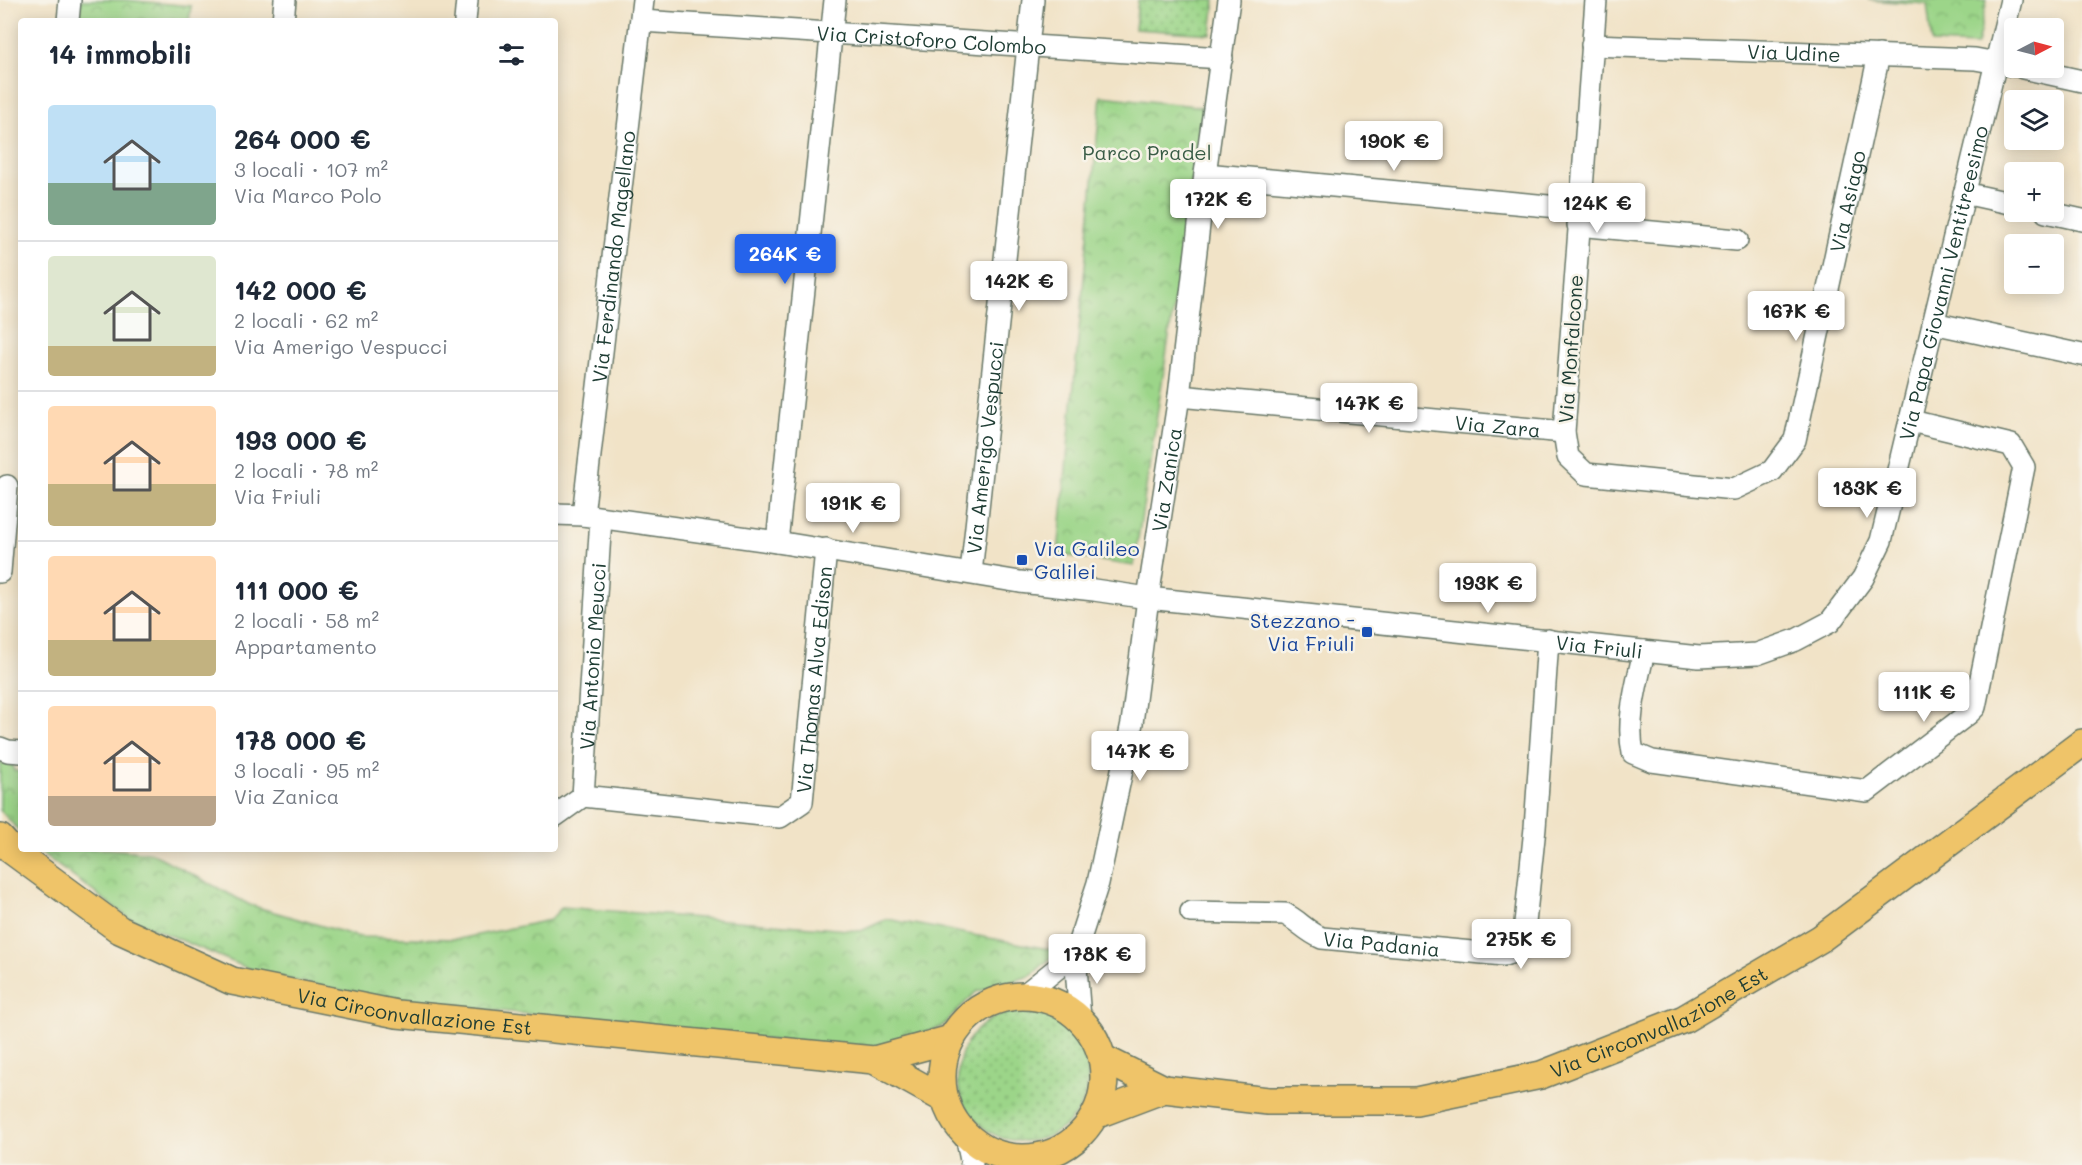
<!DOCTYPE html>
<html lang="it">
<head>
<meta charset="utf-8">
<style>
  body { margin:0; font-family:Mali,sans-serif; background:#f6f6f7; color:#1f2937; height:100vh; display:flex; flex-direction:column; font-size:22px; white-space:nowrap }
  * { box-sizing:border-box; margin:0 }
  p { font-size:20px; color:#747a83 }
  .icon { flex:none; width:33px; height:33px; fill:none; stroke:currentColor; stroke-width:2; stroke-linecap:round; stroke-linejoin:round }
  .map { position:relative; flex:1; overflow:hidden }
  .drawer { position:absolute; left:18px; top:18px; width:540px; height:834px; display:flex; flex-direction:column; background:#fff; border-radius:6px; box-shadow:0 3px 15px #0003 }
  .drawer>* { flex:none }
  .needle { width:39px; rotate:84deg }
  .tools { position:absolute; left:2004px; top:18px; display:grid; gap:12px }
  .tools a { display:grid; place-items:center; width:60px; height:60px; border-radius:6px; background:#fff; box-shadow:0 3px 15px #0003; font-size:30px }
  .price { position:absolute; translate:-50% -51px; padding:0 14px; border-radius:6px; background:#fff; color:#222; font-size:20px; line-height:39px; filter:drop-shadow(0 2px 3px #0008) }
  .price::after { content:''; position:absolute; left:50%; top:36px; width:18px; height:14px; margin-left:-9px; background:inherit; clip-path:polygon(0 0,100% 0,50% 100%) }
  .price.selected { background:#2563eb; color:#fff }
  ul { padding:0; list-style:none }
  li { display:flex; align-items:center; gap:18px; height:150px; padding:0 30px }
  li+li { border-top:2px solid #e0e1e3 }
  li span { display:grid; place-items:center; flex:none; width:168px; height:120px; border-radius:6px; color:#555 }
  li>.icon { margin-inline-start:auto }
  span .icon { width:72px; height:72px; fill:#fffc; stroke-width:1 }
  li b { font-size:26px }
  h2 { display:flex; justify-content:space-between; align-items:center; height:72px; padding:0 30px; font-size:26px }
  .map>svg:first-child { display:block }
  .grass { fill:url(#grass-dots); stroke:#5e895e; stroke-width:1.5 }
  .park { fill:url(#park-crowns); stroke:#5e895e; stroke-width:1.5 }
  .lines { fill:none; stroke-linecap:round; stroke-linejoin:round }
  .minor-casing { stroke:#687767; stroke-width:24 }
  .major-casing { stroke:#687767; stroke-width:30 }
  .minor { stroke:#fff; stroke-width:21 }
  .major { stroke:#efc469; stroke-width:27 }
  .transit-dot { fill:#1a4fb4; stroke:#f7f3e8; stroke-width:2 }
  .labels { text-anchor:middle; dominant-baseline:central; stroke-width:5; stroke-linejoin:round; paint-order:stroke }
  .street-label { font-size:20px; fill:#1f3d34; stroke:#f7f3e8 }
  .park-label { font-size:20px; fill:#385b45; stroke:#f7f3e8 }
  .transit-label { font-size:20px; fill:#164399; stroke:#f7f3e8; text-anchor:start }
</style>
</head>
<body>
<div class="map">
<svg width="2082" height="1165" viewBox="0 0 2082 1165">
  <defs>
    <pattern id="grass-dots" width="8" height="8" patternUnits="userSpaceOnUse" patternTransform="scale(1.5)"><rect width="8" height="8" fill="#9cd589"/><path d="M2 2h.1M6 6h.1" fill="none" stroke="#7fae71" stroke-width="1.8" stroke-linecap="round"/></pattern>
    <pattern id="park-crowns" width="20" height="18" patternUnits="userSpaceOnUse" patternTransform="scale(1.5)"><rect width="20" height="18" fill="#9cd589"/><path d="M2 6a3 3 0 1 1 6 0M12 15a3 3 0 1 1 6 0" fill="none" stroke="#7fae71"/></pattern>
  </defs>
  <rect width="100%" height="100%" fill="#f7f3e8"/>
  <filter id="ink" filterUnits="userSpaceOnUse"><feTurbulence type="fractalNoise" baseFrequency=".0167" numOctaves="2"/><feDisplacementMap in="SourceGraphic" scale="12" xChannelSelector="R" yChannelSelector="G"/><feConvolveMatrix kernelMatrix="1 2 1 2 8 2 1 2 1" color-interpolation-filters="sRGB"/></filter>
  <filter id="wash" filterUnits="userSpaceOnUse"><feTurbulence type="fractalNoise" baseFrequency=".008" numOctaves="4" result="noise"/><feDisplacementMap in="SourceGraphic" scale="24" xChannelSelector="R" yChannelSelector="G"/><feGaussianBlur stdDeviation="1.35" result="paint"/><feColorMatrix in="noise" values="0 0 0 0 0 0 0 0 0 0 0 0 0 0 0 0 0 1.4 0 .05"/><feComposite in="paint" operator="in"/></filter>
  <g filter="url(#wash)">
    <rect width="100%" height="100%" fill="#f1e3c7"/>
    <!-- grass -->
    <path class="grass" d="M1138,0H1215L1211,34L1135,29Z
      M958 1076a65 65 0 1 1 130 0a65 65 0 1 1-130 0Z"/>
    <!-- park -->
    <path class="park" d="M81,0H125L191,6L189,21H79Z
      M1868,0H1987L1977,45L1932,43L1927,4Z
      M1101,96L1204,107L1134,566L1058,554Z
      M0,763L13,765L14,771L21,772V833L0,810Z
      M36,849H108L152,853L250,905L360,937L459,939L550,920L562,907L861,931L887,919L1059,951L1030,976L976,992L941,1027L872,1051L370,997L259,973L129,918Z"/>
  </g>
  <g filter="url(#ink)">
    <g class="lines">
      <defs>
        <g id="minor">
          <path id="s1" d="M1596,0L1564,432L1568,457L1586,474L1734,489L1772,471L1795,440L1879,55"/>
          <path d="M68,21L70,0"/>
          <path d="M283,21L285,0"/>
          <path d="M465,21L467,0"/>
          <path id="s2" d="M641,21L1222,58"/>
          <path id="s3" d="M1592,45L1975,59L2014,66"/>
          <path d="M2023,68L2082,81"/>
          <path d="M1205,174L1580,209"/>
          <path d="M1964,193L2014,204"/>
          <path d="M2046,212L2082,220"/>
          <path d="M1578,225L1737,240"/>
          <path d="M1933,323L2082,355"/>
          <path id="s4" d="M1179,396L1564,432"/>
          <path id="s5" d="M555,514L583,515L777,542L1020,582L1094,590L1148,598L1699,657L1757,654L1796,640L1830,622L1863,578L1881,541L2011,0"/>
          <path id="s6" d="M583,515L643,0"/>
          <path d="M777,542L835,0"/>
          <path d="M0,572L7,486"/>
          <path id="s7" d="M971,573L1033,0"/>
          <path d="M1644,651C1637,684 1626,720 1633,753L1652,761L1867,791L1968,714L1975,707L2024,467L2011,445L1911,421"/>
          <path d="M0,748L8,751L21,752"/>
          <path id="s8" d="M583,796L601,518"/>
          <path id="s9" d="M555,816L583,796L780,817L802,802L826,549"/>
          <path id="s10" d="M1191,912L1285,914C1299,921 1307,932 1322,938L1504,955L1517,951L1523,942L1535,828L1548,640"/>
          <path d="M1024,995L1075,954"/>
          <path id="s11" d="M1080,1019L1075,954L1098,883L1132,723L1148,598L1179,396L1205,174L1229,0"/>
          <path d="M966,1136L972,1165"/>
          <path d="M1019,1165L1029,1159"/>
        </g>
        <g id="major">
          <path id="s12" d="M0,838L11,850L120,930L232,981L397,1014L874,1060L951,1039"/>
          <circle cx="1023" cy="1077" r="81"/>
          <path id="s13" d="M1102,1058L1164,1089L1268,1101H1416L1541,1075L1684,1019L1820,939L2082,743"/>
          <path d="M874,1060L944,1099"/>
          <path d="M1095,1115L1164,1089"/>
        </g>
      </defs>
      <!-- minor casing -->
      <use href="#minor" class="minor-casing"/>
      <!-- major casing -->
      <use href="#major" class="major-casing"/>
      <!-- minor -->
      <use href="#minor" class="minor"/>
      <!-- major -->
      <use href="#major" class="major"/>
    </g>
  </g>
  <!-- markers -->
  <g class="transit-dot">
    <rect x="1016" y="554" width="12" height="12" rx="3"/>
    <rect x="1361" y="626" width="12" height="12" rx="3"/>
  </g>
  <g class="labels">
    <!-- street labels -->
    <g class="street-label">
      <text stroke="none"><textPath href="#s2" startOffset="291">Via Cristoforo Colombo</textPath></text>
      <text stroke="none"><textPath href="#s3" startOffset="202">Via Udine</textPath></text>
      <text stroke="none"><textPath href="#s1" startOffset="957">Via Asiago</textPath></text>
      <text stroke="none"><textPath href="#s6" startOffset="260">Via Ferdinando Magellano</textPath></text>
      <text stroke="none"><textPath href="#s5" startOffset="1653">Via Papa Giovanni Ventitreesimo</textPath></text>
      <text transform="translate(1570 349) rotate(-86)">Via Monfalcone</text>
      <text stroke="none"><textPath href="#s4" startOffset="320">Via Zara</textPath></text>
      <text stroke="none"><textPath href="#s7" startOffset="126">Via Amerigo Vespucci</textPath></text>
      <text stroke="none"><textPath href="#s11" startOffset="549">Via Zanica</textPath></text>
      <text stroke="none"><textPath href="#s5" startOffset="1053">Via Friuli</textPath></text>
      <text stroke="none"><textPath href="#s8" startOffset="140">Via Antonio Meucci</textPath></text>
      <text stroke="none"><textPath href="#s9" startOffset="382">Via Thomas Alva Edison</textPath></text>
      <text stroke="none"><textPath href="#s10" startOffset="198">Via Padania</textPath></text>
      <text stroke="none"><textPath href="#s12" startOffset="460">Via Circonvallazione Est</textPath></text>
      <text stroke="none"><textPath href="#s13" startOffset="579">Via Circonvallazione Est</textPath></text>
    </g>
    <!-- park labels -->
    <g class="park-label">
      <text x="1147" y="152">Parco Pradel</text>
    </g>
    <!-- transit labels -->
    <g class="transit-label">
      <text x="1034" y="548">Via Galileo<tspan x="1034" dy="23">Galilei</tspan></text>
      <text x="1355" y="620" text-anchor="end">Stezzano -<tspan x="1355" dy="23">Via Friuli</tspan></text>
    </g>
  </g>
</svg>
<div class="tools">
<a><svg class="needle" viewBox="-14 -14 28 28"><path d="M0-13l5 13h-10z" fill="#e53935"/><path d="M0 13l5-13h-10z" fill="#747a83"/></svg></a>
<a><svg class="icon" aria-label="layers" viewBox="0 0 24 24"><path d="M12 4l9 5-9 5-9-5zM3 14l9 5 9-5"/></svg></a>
<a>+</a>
<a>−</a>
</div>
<b class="price" style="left:1394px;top:172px">190K €</b>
<b class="price" style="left:1218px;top:230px">172K €</b>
<b class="price" style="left:1597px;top:234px">124K €</b>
<b class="price selected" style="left:785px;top:285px">264K €</b>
<b class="price" style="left:1019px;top:312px">142K €</b>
<b class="price" style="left:1796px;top:342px">167K €</b>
<b class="price" style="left:1369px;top:434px">147K €</b>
<b class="price" style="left:1867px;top:519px">183K €</b>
<b class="price" style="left:853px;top:534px">191K €</b>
<b class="price" style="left:1488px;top:614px">193K €</b>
<b class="price" style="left:1924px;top:723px">111K €</b>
<b class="price" style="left:1140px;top:782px">147K €</b>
<b class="price" style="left:1521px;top:970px">275K €</b>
<b class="price" style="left:1097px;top:985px">178K €</b>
<section class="drawer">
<h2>14 immobili<svg class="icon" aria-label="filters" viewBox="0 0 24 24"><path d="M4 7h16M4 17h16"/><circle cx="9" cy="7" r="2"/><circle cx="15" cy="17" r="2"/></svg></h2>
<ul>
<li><span style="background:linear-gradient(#bfe0f5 65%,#7fa58c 0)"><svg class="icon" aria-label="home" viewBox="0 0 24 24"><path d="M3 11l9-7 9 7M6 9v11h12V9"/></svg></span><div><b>264 000 €</b><p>3 locali · 107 m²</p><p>Via Marco Polo</p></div></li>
<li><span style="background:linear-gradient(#dfe7d0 75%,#c2b280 0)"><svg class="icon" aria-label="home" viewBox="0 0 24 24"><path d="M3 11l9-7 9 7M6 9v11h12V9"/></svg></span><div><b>142 000 €</b><p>2 locali · 62 m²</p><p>Via Amerigo Vespucci</p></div></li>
<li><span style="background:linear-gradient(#ffd9b3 65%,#c2b280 0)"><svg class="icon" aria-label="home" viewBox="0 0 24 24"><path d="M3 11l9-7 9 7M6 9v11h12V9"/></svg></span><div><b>193 000 €</b><p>2 locali · 78 m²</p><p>Via Friuli</p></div></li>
<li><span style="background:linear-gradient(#ffd9b3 70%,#c2b280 0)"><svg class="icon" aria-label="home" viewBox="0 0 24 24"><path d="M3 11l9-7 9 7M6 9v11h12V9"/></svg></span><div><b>111 000 €</b><p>2 locali · 58 m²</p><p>Appartamento</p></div></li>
<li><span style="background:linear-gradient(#ffd9b3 75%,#b9a48a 0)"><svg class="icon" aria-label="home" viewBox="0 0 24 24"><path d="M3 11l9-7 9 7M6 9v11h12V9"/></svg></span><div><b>178 000 €</b><p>3 locali · 95 m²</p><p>Via Zanica</p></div></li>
</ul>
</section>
</div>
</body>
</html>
